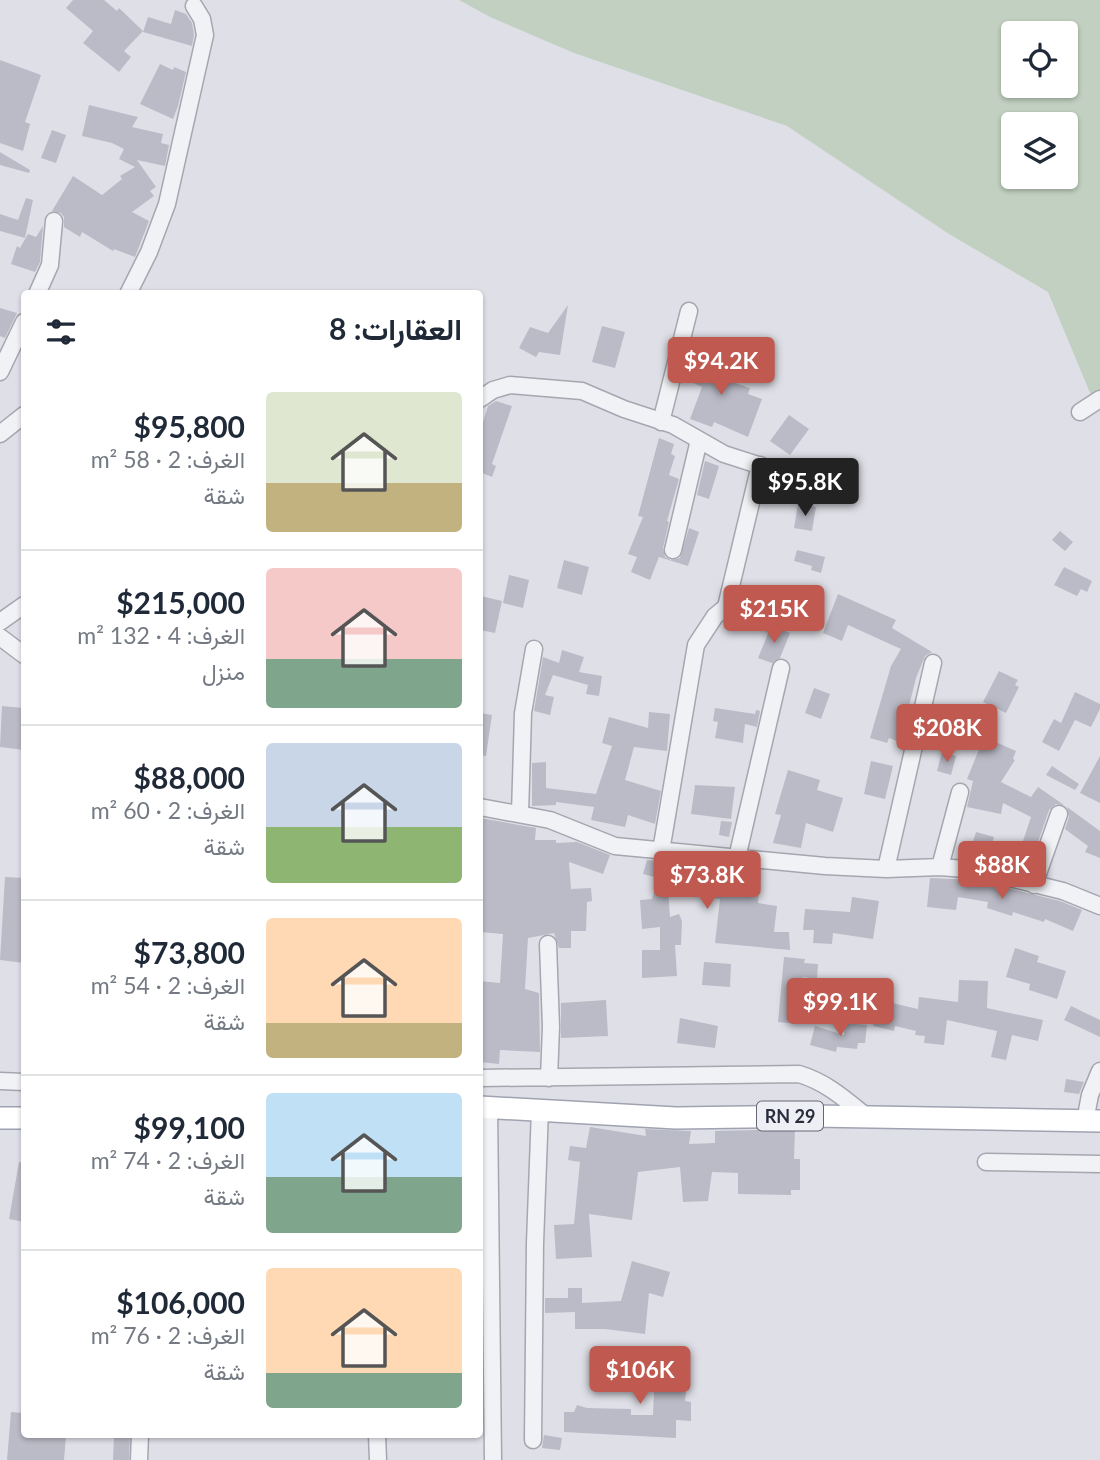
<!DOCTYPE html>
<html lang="ar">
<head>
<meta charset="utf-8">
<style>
  body { margin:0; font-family:Lato,Vazirmatn,sans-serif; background:#f2f2f3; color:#1f2937; direction:rtl; height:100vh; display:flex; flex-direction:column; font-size:26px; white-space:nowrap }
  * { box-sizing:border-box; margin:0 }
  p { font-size:23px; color:#747a83 }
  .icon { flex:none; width:38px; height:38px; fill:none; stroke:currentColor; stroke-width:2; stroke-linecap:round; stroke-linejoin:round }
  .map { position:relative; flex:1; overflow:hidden; direction:ltr }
  .side { position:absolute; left:21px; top:290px; width:462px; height:1148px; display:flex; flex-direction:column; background:#fff; border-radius:7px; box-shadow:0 2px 5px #0004; direction:rtl }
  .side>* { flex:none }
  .fabs { position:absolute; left:1001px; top:21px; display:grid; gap:14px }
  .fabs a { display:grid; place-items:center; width:77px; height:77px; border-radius:7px; background:#fff; box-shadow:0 2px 5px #0004; font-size:35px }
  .price { position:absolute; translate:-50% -60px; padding:0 16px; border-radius:7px; background:#c0594f; color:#fff; font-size:23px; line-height:46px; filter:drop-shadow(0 2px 4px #0008) }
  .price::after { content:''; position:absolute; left:50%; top:42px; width:21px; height:16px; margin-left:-10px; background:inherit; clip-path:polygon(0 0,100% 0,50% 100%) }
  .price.on { background:#222; color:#fff }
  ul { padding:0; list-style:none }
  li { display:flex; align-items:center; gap:21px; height:175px; padding:0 21px }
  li+li { border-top:2px solid #e0e1e3 }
  li span { display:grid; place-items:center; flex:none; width:196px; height:140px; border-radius:7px; color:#555 }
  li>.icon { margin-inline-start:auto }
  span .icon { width:84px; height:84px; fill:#fffc; stroke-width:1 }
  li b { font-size:30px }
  h2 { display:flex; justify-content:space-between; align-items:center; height:84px; padding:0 21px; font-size:30px }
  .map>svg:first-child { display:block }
  .green { fill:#c1d0c1; fill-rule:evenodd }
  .building { fill:#babbc6 }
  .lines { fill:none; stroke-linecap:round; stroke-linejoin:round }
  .minor-casing { stroke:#a5a6b0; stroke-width:19 }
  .major-casing { stroke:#9fa2b1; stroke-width:24 }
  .minor { stroke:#f1f2f5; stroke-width:16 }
  .major { stroke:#fff; stroke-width:21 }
  .labels { text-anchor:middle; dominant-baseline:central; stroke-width:6; stroke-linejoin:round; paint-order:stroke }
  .shield { fill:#eeeff5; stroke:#646674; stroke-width:2 }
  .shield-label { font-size:18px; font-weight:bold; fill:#292c3c }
</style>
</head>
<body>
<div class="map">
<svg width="1100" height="1460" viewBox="0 0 1100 1460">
  <rect width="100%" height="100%" fill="#dfe0e7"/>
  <!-- green -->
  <path class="green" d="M459,0H1100V400H1093L1048,292L949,234L787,126L574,53L490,17ZM1013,33H1066V86H1013ZM1013,124H1066V177H1013Z"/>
  <!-- building -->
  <path class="building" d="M73,0H104L117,11L119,8L143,31L124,51L131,57L119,72L83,43L93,31L66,8Z
    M175,10L186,14L192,23L194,35L192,46L143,32L148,17L171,24Z
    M0,60L41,75L25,122L30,124L23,151L0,143Z
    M160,64L173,70L174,67L186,72L178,106L173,119L140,104Z
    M89,105L138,117L132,127L163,134L161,143L169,145L165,166L137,160L156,187L150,191L154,196L132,212L149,221L135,257L114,249L113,251L82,232L80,237L64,227V217L61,213L52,211L73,176L102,195L122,179L120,176L135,167L119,159L124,149L112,143L82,136Z
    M52,130L66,135L56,163L41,158Z
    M0,152L30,170L29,173L0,165Z
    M26,198L33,200L25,238L0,231V214L18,220Z
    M43,226L40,262L35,272L11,264L17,246L20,248L28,234L36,237Z
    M568,305L560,355L539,352L536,357L519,348L530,327L548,333Z
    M0,308L17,313L5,338L0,336Z
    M602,326L625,332L615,368L592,362Z
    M692,353L739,376L735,383L750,388L748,394L762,399L748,437L714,422L712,427L690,419L702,387L683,378Z
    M496,401L512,406L492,464L496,466L492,477L480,472V432L488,406Z
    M789,415L809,429L790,455L770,441Z
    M659,438L674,444L671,454L675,456L669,475L679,479L667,521L669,522L663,548L665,557L671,560L680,558L689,528L699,532L688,566L659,557L650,580L631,572L637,557L628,554L643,517L638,516Z
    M705,461L719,466L709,499L697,495Z
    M798,504L816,507L812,531L794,528Z
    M1060,531L1073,542L1065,551L1052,540Z
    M797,550L825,557L821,573L811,570L812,566L794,561Z
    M564,560L589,567L582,595L557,588Z
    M1064,567L1092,581L1087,592L1081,589L1077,596L1054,585Z
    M509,575L529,580L523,608L503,603Z
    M838,594L896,620L892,628L932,652L925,656L916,678L900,742L889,738L887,743L870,738L891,666L901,649L848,625L842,641L823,633Z
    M481,596L502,601L495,633L480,630Z
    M771,626L790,633L780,658L772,663L758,658Z
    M562,650L584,657L579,672L602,676L599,696L586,694L588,685L553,675L545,695L554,697L550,715L534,711L543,657L559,663Z
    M999,671L1018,680L1015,685L1019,687L1006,713L983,702Z
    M814,688L830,694L821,719L805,713Z
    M1075,692L1100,704V709L1091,727L1075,720L1059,751L1042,742L1054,719L1061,723Z
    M2,706L23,708L21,726H24V750L0,747Z
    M715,708L755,714L756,710L760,711L757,727L745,724L743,743L715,738L718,722L713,721Z
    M649,712L670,714L667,751L634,747L625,780L661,791L655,824L628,815L625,827L591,820L594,807L556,802V805L532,806V763L546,762V788L596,794L612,746L602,743L609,717L648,728Z
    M480,713L492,715L486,756L480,755Z
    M984,737L1016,751L1013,759L1015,760L1001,782L1031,797L1038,787L1064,805L1056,804L1049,810L1035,851L1021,847L1031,817L1003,803L1001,814L967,807L973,781L967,779Z
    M942,752L956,756L951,775L937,771Z
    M1100,756V803L1080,793Z
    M871,761L893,766L885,799L864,794Z
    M1052,766L1079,784L1075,790L1046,775Z
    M788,770L820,780L817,790L843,798L833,832L806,823L801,848L773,843L781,815L775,814Z
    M695,785L735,787L731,819L691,814Z
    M1067,807L1100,831V858L1085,852L1088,846L1065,829L1069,817Z
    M480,818L536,828L535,840H556V843L577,842L610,855L603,874L569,862L571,889L591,888L592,901L587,902L586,931H571V948H559L554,933L528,938L525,989L539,993L540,1052L500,1050L499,1064L480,1062V981L500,983L503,934L480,932Z
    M721,821L732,822L729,837L719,835Z
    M976,832L994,837L988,856L970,851Z
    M647,860L761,870L758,903L777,906L774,932H789L790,950L715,943L720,899L668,889L670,917L679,914L682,921L681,945H675L677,976L642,978V950H660V927L642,929L640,900L652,899L658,878L643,874Z
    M5,877L24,878V963L0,960Z
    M930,878L975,880L1060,901L1082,910L1073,931L1045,919L1044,922L1013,912L1012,916L987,908L988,902L958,897L956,910L927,907Z
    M852,897L879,901L873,939L833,933L832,944L813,943L814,930H803L805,909L850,912Z
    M1015,948L1039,956L1037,962L1066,971L1057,999L1029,990L1030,984L1006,977Z
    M784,957L805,959L804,963L818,964L817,979L803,977L798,1024L778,1022Z
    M704,962L731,964L730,987L702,985Z
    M959,980L988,981L987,1008L1043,1020L1038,1041L1012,1035L1006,1060L991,1057L997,1031L947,1020L944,1045L924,1043L925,1036L915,1035L916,1031L895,1026L894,1031L873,1026L879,1000L918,1009L919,997L958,1002Z
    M606,1000L608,1036L561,1038V1003Z
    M1071,1006L1100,1020V1037L1064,1020Z
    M680,1018L718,1026L715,1048L677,1043Z
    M845,1023L867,1025L865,1043H858L857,1049L837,1047L836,1052L810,1045L815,1026L844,1035Z
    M1066,1079L1084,1082L1079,1094L1064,1092Z
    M590,1127L646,1136L645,1129L691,1131L689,1144L715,1143V1131L795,1129L794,1159H800V1190H791V1195L738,1194V1173L712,1172L708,1201L683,1202L680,1167L638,1172L632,1220L589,1214L592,1257L556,1259L554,1225L574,1224L580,1162L568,1160L570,1146L586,1148Z
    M19,1162H24V1222L9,1219Z
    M632,1261L670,1272L663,1297L649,1293L645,1334L605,1329H575V1312L545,1313V1298H568V1288H582V1303L621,1301Z
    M655,1349L674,1350L676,1392H686L685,1401L691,1402V1421L676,1420V1438L564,1432V1412H574L577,1405L587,1408L631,1409V1415H653L654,1390L643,1391L640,1355L655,1354Z
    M11,1412L24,1413V1435L66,1436L64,1460H7Z
    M114,1435H130L129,1460H113Z
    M544,1435L562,1438L560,1450L542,1448Z"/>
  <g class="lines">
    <defs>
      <path id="minor" d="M37,294L50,265L54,221
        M128,294L149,252L167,204L189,106L205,35L202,19L194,6
        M0,372L24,322
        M480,399L493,390L510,385L582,391L624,409L673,425L724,454L814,483
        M1080,412L1100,399
        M661,422L689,311
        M0,434L24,415
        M673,550L699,440
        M0,622L24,605
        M0,637L24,655
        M480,807L550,820L615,846L825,866L886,869L940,867L977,870L1063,891L1100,906
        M520,814L523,713L534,649
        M661,851L696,645L715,616L726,607L760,465
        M737,858L781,668
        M940,867L960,792
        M886,869L933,663
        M1034,885L1059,814
        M548,944L551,1027L549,1078
        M480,1078L799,1074C826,1082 845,1099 867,1117
        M0,1081L24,1082
        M489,1106L493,1460
        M1085,1121L1090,1095L1100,1071
        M986,1162L1100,1164
        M377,1435L378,1460
        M533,1440L535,1243L540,1109
        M139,1460L140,1435"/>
      <path id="major" d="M480,1107L676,1118L814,1116L1100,1121
        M0,1118H24"/>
    </defs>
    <!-- minor casing -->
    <use href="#minor" class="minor-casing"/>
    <!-- major casing -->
    <use href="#major" class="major-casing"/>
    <!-- minor -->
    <use href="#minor" class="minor"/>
    <!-- major -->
    <use href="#major" class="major"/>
  </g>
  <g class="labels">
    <!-- shield labels -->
    <rect class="shield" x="757" y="1101.5" width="66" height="29" rx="5"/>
    <g class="shield-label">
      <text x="790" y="1116">RN 29</text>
    </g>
  </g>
</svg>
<div class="fabs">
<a><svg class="icon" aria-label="locate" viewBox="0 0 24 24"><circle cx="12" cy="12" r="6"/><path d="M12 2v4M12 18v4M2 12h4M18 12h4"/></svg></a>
<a><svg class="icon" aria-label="layers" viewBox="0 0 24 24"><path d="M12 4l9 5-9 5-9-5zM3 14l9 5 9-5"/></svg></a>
</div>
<b class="price" style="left:721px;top:397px">$94.2K</b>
<b class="price on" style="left:805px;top:518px">$95.8K</b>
<b class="price" style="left:774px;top:645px">$215K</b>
<b class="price" style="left:947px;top:764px">$208K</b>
<b class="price" style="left:1002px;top:901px">$88K</b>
<b class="price" style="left:707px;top:911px">$73.8K</b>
<b class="price" style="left:840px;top:1038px">$99.1K</b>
<b class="price" style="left:640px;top:1406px">$106K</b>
<section class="side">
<h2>العقارات: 8<svg class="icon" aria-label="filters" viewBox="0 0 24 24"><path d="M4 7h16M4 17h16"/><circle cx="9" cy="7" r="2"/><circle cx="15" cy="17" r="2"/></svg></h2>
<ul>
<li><span style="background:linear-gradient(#dfe7d0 65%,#c2b280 0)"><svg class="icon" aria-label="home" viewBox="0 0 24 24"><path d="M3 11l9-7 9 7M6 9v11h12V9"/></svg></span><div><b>$95,800</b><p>الغرف: 2 · 58 m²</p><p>شقة</p></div></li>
<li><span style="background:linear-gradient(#f6c9c9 65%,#7fa58c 0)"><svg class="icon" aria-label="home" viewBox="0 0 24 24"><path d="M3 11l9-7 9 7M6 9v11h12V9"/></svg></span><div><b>$215,000</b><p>الغرف: 4 · 132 m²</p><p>منزل</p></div></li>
<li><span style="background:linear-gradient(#c9d6e8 60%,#8fb573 0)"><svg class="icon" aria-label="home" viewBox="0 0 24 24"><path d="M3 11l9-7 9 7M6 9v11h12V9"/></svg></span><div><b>$88,000</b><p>الغرف: 2 · 60 m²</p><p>شقة</p></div></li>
<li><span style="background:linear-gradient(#ffd9b3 75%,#c2b280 0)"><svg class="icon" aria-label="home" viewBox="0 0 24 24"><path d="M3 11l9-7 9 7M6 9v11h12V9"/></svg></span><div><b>$73,800</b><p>الغرف: 2 · 54 m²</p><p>شقة</p></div></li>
<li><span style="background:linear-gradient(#bfe0f5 60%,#7fa58c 0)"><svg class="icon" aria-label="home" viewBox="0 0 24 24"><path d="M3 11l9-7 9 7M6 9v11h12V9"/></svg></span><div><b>$99,100</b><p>الغرف: 2 · 74 m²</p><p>شقة</p></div></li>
<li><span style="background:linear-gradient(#ffd9b3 75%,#7fa58c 0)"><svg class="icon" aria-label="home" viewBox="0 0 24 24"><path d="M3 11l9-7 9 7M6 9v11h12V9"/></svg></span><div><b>$106,000</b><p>الغرف: 2 · 76 m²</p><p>شقة</p></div></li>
</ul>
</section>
</div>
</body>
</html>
